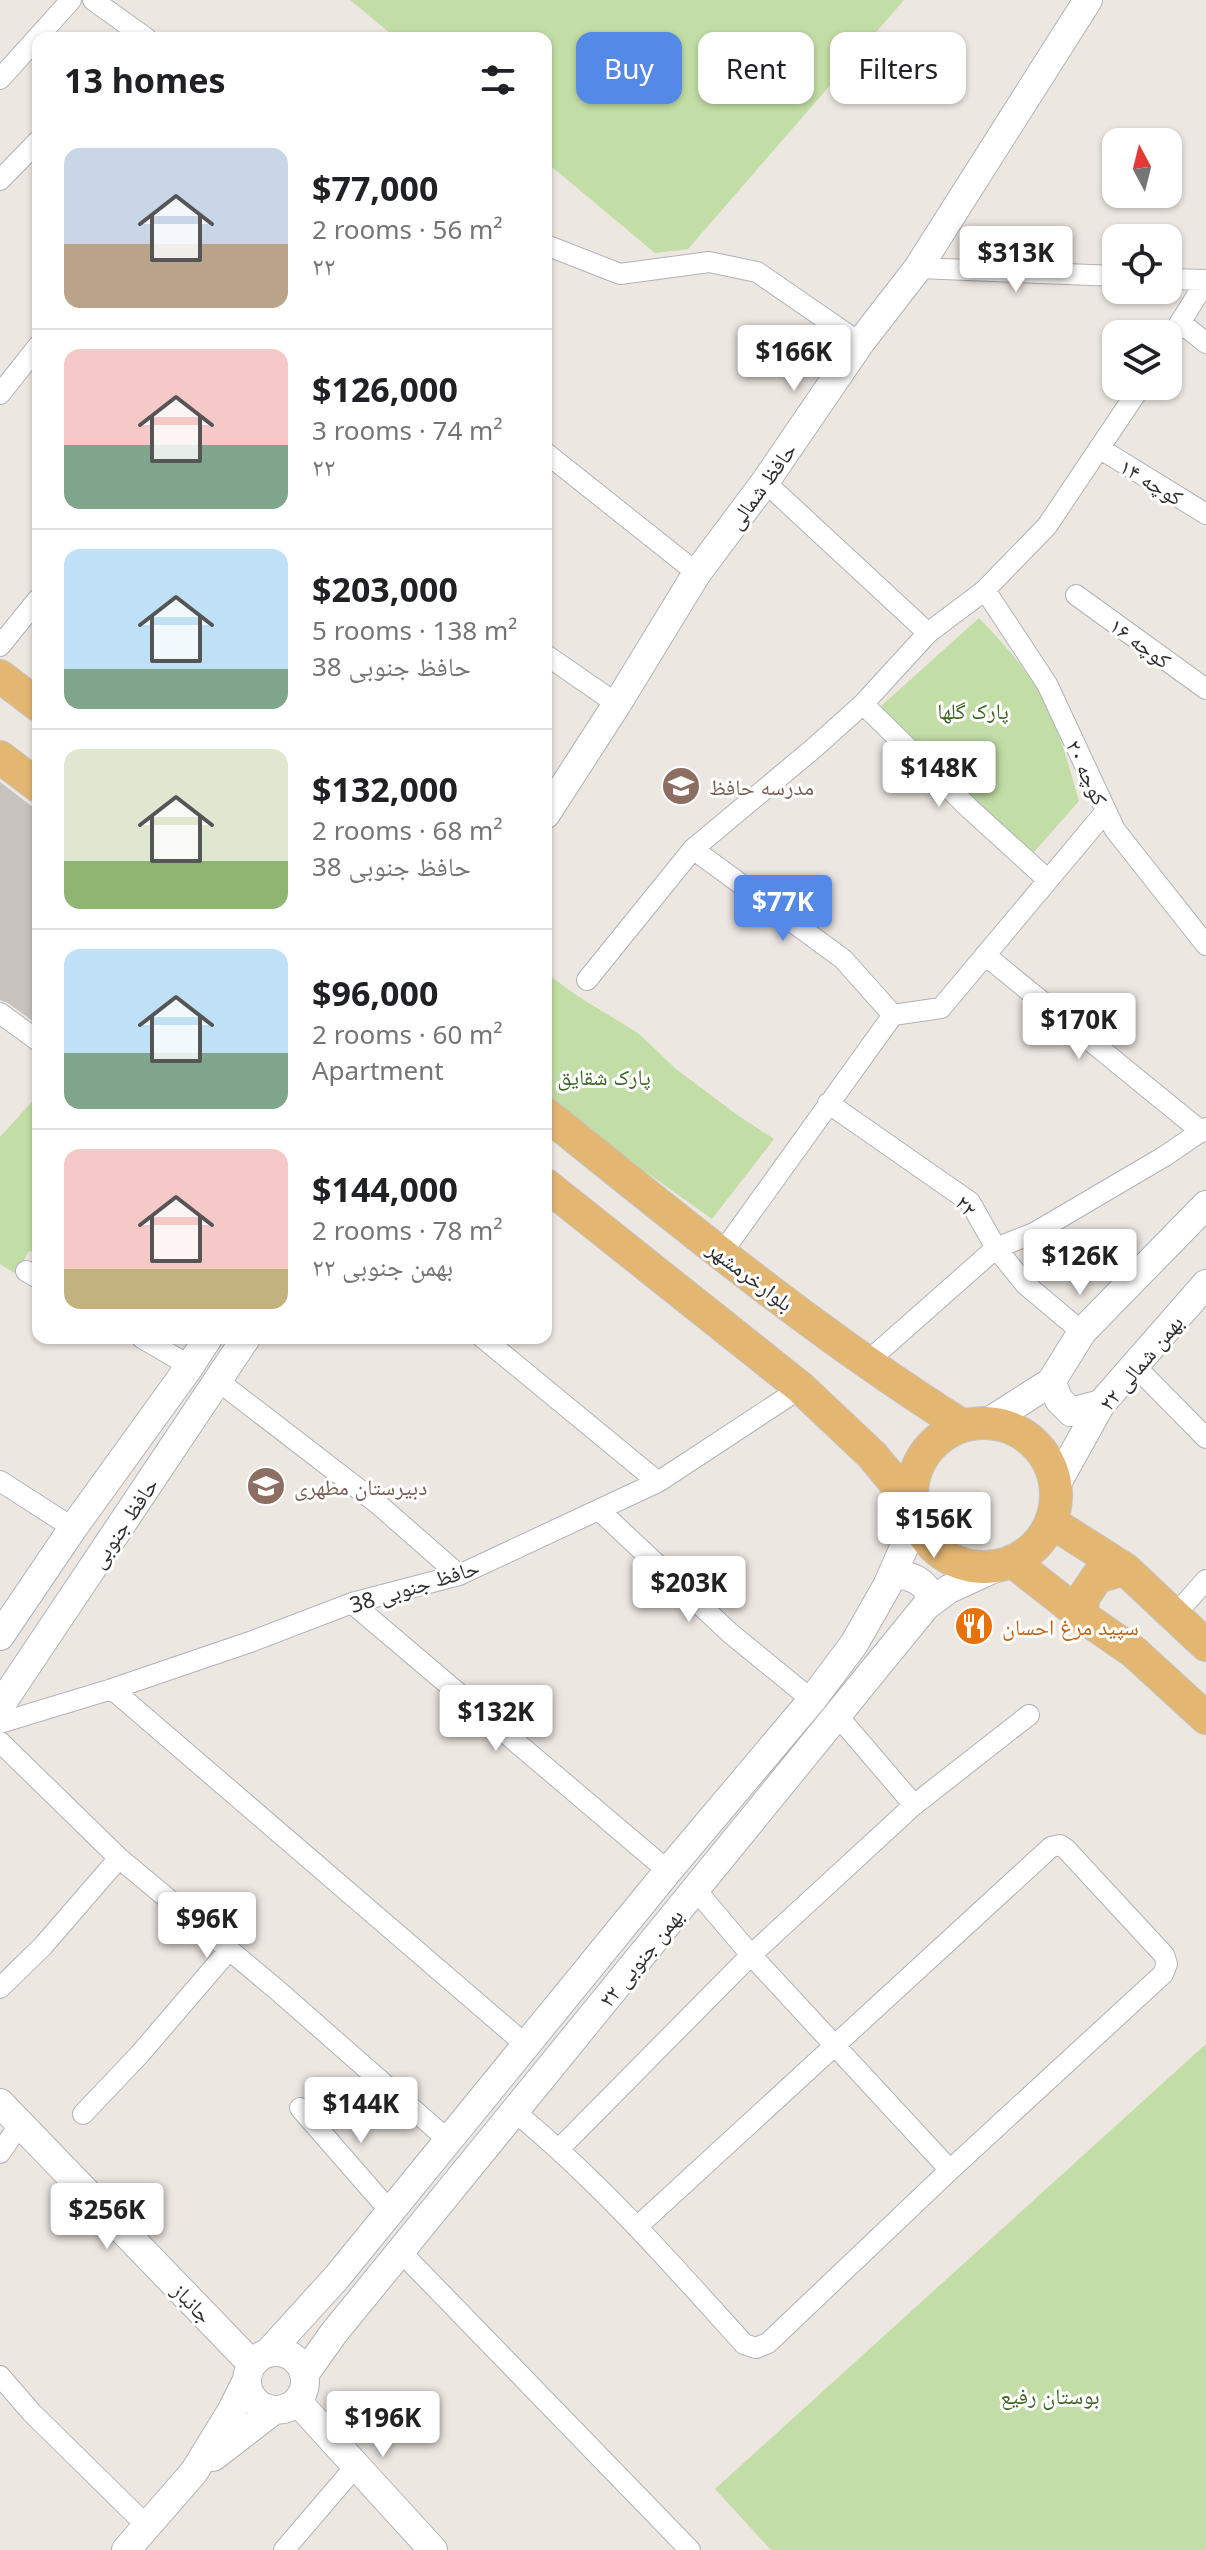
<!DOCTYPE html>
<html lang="en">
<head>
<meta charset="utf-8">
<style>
  body { margin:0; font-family:"Noto Sans","Noto Naskh Arabic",sans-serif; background:#f6f6f6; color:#202124; height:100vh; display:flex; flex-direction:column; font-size:30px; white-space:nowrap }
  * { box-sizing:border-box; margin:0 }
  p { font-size:26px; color:#757577 }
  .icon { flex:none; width:44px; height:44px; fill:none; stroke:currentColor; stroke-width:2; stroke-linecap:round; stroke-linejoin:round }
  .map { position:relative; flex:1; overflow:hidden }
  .panel { position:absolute; left:32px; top:32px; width:520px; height:1312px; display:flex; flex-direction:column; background:#fff; border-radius:16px; box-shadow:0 2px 6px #0004 }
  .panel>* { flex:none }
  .guide { position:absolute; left:576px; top:32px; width:510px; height:72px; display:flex; gap:16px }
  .needle { width:52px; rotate:353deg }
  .tools { position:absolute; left:1102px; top:128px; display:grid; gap:16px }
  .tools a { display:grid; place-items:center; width:80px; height:80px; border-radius:16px; background:#fff; box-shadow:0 2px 6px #0004; font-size:40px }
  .price { position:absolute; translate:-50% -68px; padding:0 18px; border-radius:8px; background:#fff; color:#222; font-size:26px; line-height:52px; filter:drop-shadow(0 2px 4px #0008) }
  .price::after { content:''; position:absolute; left:50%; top:48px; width:24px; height:18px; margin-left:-12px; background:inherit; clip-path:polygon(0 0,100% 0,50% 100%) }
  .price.current { background:#5589e8; color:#fff }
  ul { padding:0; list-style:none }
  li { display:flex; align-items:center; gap:24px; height:200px; padding:0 32px }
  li+li { border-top:2px solid #e0e0e0 }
  li span { display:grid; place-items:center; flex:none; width:224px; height:160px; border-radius:16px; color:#555 }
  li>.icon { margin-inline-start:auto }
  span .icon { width:96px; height:96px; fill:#fffc; stroke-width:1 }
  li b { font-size:34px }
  h2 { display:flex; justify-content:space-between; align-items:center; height:96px; padding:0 32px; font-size:34px }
  .pill { padding:0 28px; border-radius:16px; background:#fff; box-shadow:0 2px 6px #0004; font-size:28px; line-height:72px }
  .pill.current { background:#5589e8; color:#fff }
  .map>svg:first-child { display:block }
  .green { fill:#c2dda5 }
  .building { fill:#c7c2bd }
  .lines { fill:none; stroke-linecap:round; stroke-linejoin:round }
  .street-casing { stroke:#afb2b8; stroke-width:22 }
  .secondary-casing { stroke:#afb2b8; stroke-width:30 }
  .primary-casing { stroke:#c4c4c4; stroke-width:34 }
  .street { stroke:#fff; stroke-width:20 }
  .secondary { stroke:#fff; stroke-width:28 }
  .primary { stroke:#e3b672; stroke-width:32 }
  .labels { text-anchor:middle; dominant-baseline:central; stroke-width:6; stroke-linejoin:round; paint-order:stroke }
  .street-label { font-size:22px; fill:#2e2e2e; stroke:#fff }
  .park-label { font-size:22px; fill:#3c6524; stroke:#fff }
  .education-label { font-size:22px; fill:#785e54; stroke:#fff; text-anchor:start }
  .food-label { font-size:22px; fill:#c56008; stroke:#fff; text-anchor:start }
</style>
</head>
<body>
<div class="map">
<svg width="1206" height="2550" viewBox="0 0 1206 2550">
  <rect width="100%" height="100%" fill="#ede7e2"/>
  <!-- green -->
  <path class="green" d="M350,0H904L688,249L655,253L546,162V38H396Z
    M979,618C1001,641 1021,663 1038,690C1058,723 1068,764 1079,801L1027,860L880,707Z
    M546,973L579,997L638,1033L676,1069L736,1114L774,1139L712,1219L546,1101Z
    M38,1095V1254L29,1251L16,1274L0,1264V1137Z
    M1206,2044V2550H771L715,2489Z"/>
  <!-- building -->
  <path class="building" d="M0,782L38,811V1025L8,1003L0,1000Z"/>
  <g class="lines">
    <defs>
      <path id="street" d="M93,0L146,38
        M0,79L71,0
        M0,180L38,141
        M546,245L620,274L709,262L757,272L860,343
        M918,268L1116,276
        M1168,279L1206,280
        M1180,322L1206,343
        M1168,342L1206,281
        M0,394L38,346
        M1099,448L1206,514
        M546,453L697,573
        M765,482L928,633
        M985,590L1047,684L1115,830L1206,945
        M1076,595L1206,689
        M0,646L38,599
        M546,655L617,704
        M863,704L970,809L1048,880
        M693,849L843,959L893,1015
        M985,955L1202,1132
        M587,980L693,849L814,748L863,704L928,633L985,590L1047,526L1141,386
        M0,1013L38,1041
        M828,1103L970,1202L996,1248L1025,1284L1082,1332
        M721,1254L893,1015L941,1008L1106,811
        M26,1271L38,1278
        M142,1338L190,1366
        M483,1338L658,1482
        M867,1362L996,1248L1034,1233L1165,1156L1206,1128
        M1135,1366L1206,1438
        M217,1380L378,1504L459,1575
        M0,1481L73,1528
        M599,1510L730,1633L812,1700
        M352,1603L668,1871
        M1175,1615L1206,1580
        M112,1689L526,2045
        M837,1715L914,1805
        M0,1723L112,1689L250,1642L352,1603L459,1575L658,1482L801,1388
        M0,1742L119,1858L276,1989L448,2140
        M695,1889L751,1955L950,2170
        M0,1988L43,1946L119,1858
        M300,2108L389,2210
        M515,2112C599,2181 671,2263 744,2344L756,2348L768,2343L950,2170L1163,1974L1167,1964L1164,1955L1066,1849L1060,1845L1051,1847L637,2227
        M83,2114L139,2055L229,1950
        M560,2148L751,1955L914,1805L1029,1715
        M0,2153L20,2124
        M400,2251L690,2550
        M0,2376L32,2413L147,2526
        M284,2550L355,2467"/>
      <path id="secondary" d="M546,814L617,704L697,573L765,482L860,343L918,268L1088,0
        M1051,1382L1059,1400L1071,1412L1101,1404
        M987,1423L1051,1382L1082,1332L1206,1205
        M1056,1485L1101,1404L1206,1284
        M893,1573C914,1577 924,1580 933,1600
        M0,1636L73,1528L190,1366L208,1338
        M0,1706L246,1338
        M0,2103L252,2364
        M247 2381a29 29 0 1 1 58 0a29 29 0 1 1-58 0Z
        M268,2353L337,2277L668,1871L812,1700L854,1644L887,1586L916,1520
        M304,2375L333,2334L926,1606L949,1589L999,1566
        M297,2401L433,2550
        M213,2457L274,2410
        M126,2550L194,2472L232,2410L247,2380"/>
      <path id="primary" d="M0,676L38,705
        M0,757L38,786
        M546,1114C681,1222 816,1334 963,1426
        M546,1185L801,1388L872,1455L912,1503
        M912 1495a72 72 0 1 1 144 0a72 72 0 1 1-144 0Z
        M1051,1522L1125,1569L1206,1645
        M1012,1561L1082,1616L1134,1652L1206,1718
        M1082,1616L1083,1598L1097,1577L1125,1569"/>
    </defs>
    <!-- street casing -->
    <use href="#street" class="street-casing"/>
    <!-- secondary casing -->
    <use href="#secondary" class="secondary-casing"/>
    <!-- primary casing -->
    <use href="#primary" class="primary-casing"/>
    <!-- street -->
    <use href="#street" class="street"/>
    <!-- secondary -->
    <use href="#secondary" class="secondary"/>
    <!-- primary -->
    <use href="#primary" class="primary"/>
  </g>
  <!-- icons -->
  <defs>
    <symbol id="school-disc" viewBox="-11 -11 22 22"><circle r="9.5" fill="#8d6e63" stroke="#fff"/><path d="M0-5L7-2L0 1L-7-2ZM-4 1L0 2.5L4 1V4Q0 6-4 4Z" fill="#fff"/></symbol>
    <symbol id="restaurant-disc" viewBox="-11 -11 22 22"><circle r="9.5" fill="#e8710a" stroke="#fff"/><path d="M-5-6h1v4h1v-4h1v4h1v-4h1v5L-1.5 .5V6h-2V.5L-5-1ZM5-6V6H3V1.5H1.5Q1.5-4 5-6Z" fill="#fff"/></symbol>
  </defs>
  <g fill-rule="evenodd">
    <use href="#school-disc" x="659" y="764" width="44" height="44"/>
    <use href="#school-disc" x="244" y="1464" width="44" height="44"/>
    <use href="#restaurant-disc" x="952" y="1604" width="44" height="44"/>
  </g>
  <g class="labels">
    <!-- street labels -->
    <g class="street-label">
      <text transform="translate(1152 481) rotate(31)">کوچه ۱۴</text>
      <text transform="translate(761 485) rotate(-54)">حافظ شمالی</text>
      <text transform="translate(1141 642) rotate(36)">کوچه ۱۶</text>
      <text transform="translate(1088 772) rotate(65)">کوچه ۲۰</text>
      <text transform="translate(967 1205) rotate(48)">۲۲</text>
      <text transform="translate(751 1275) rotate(37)">بلوارخرمشهر</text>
      <text transform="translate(1140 1362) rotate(-50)">۲۲ بهمن شمالی</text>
      <text transform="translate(123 1522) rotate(-56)">حافظ جنوبی</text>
      <text transform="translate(414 1585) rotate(-17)">حافظ جنوبی 38</text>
      <text transform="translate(640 1957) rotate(-51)">۲۲ بهمن جنوبی</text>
      <text transform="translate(193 2302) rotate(46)">جانباز</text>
    </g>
    <!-- park labels -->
    <g class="park-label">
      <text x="973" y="710">پارک گلها</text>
      <text x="604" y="1076">پارک شقایق</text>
      <text x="1050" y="2395">بوستان رفیع</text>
    </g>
    <!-- education labels -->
    <g class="education-label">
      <text x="709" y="786">مدرسه حافظ</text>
      <text x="294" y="1486">دبیرستان مطهری</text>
    </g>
    <!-- food labels -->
    <g class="food-label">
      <text x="1002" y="1626">سپید مرغ احسان</text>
    </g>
  </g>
</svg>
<div class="tools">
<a><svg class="needle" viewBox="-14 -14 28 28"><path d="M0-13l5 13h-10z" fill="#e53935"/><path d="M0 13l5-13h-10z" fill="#757577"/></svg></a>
<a><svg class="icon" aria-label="locate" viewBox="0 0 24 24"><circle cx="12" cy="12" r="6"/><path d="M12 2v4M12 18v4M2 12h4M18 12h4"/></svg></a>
<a><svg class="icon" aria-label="layers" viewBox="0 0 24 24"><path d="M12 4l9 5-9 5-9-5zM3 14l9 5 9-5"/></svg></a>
</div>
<b class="price" style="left:1016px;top:294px">$313K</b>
<b class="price" style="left:794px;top:393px">$166K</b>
<b class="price" style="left:939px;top:809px">$148K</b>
<b class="price current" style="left:783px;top:943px">$77K</b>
<b class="price" style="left:1079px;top:1061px">$170K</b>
<b class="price" style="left:1080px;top:1297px">$126K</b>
<b class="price" style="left:934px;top:1560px">$156K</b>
<b class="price" style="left:689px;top:1624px">$203K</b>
<b class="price" style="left:496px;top:1753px">$132K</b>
<b class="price" style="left:207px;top:1960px">$96K</b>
<b class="price" style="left:361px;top:2145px">$144K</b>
<b class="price" style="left:107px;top:2251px">$256K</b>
<b class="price" style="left:383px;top:2459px">$196K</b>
<div class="guide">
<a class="pill current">Buy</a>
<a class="pill">Rent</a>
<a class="pill">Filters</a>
</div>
<section class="panel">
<h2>13 homes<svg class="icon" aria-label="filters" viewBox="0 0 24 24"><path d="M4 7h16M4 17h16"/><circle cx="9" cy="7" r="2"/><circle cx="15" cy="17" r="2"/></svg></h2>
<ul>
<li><span style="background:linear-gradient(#c9d6e8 60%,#b9a48a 0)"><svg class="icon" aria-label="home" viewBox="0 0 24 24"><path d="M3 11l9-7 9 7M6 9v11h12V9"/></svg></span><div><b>$77,000</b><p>2 rooms · 56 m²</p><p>۲۲</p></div></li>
<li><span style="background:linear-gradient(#f6c9c9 60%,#7fa58c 0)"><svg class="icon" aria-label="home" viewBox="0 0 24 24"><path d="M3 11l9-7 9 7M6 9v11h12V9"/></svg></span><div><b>$126,000</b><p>3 rooms · 74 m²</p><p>۲۲</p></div></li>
<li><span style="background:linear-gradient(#bfe0f5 75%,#7fa58c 0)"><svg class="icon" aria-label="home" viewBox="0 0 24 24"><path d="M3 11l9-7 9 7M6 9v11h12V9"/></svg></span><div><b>$203,000</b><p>5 rooms · 138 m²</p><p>حافظ جنوبی 38</p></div></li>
<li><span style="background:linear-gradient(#dfe7d0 70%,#8fb573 0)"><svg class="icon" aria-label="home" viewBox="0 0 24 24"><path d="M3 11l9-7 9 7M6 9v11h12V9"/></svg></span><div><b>$132,000</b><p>2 rooms · 68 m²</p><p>حافظ جنوبی 38</p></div></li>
<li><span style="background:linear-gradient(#bfe0f5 65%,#7fa58c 0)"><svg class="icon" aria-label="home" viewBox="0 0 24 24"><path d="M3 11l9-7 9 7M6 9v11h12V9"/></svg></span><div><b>$96,000</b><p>2 rooms · 60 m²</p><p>Apartment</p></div></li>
<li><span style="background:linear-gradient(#f6c9c9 75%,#c2b280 0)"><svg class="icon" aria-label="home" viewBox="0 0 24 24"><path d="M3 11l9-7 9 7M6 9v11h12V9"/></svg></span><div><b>$144,000</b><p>2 rooms · 78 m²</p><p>۲۲ بهمن جنوبی</p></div></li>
</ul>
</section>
</div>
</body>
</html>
